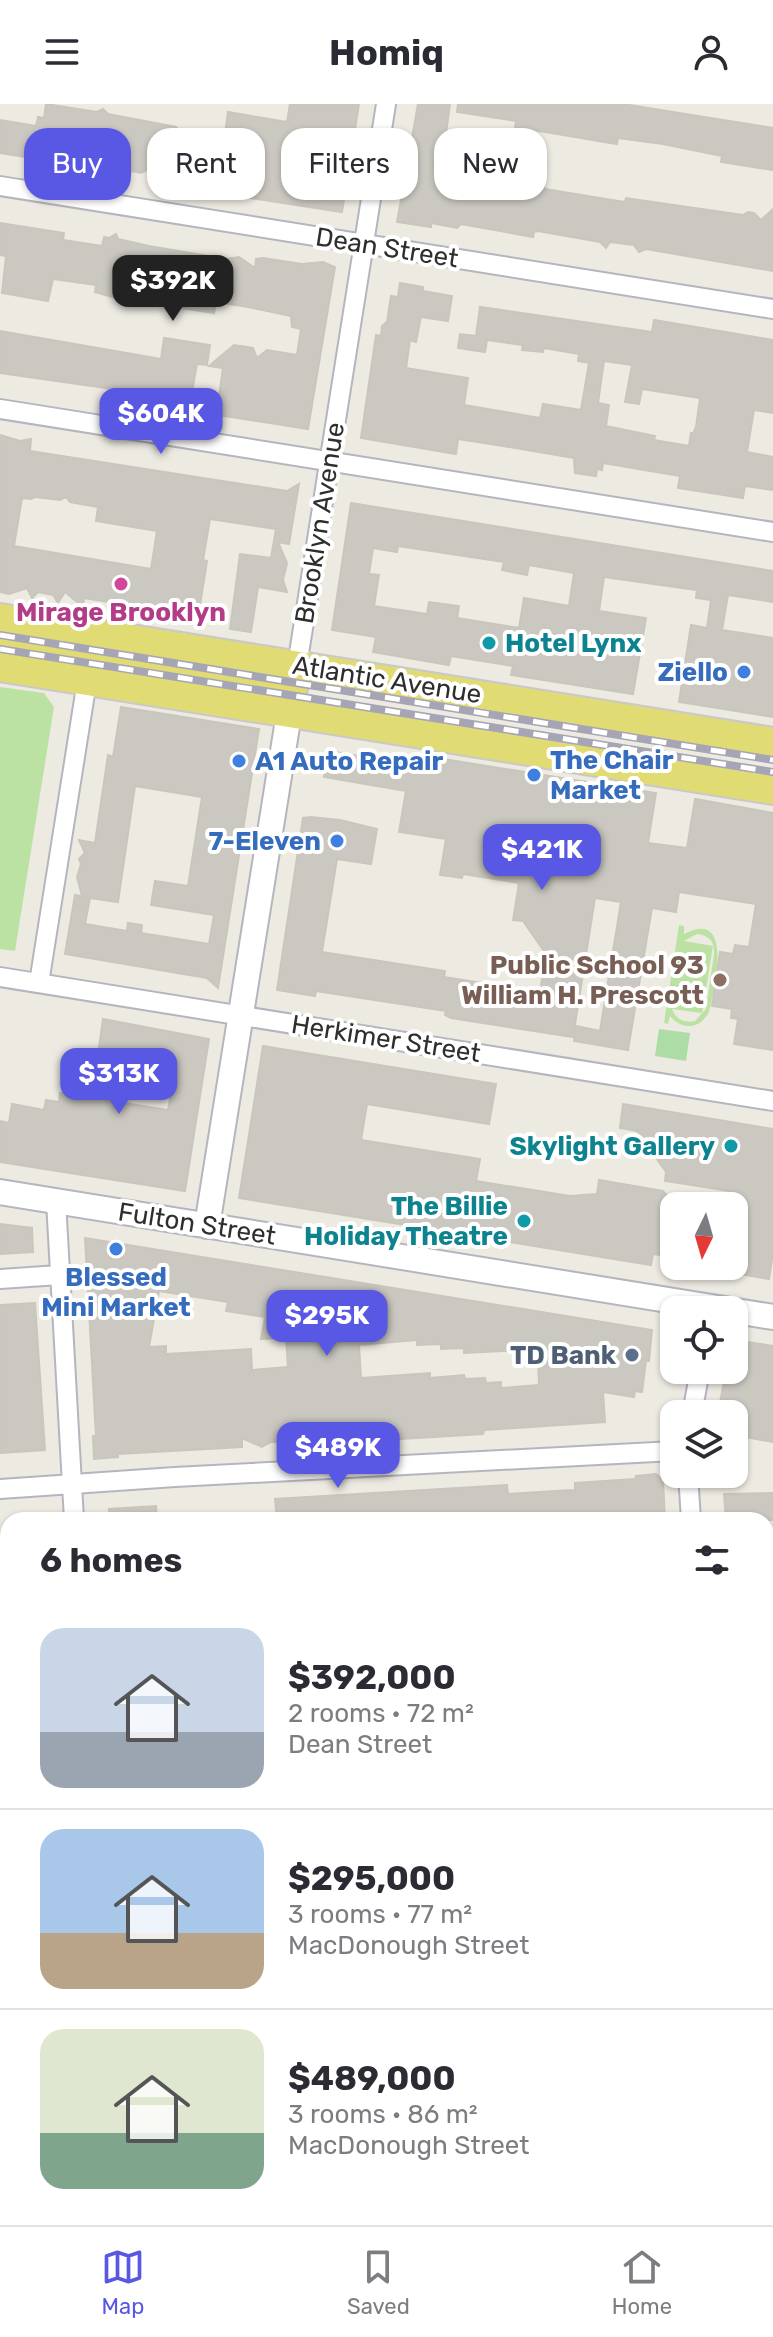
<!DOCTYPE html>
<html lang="en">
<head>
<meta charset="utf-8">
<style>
  body { margin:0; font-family:Rubik,sans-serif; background:#f7f7f7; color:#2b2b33; height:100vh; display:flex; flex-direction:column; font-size:30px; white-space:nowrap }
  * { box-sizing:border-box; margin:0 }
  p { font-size:26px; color:#7c7c81 }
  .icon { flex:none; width:44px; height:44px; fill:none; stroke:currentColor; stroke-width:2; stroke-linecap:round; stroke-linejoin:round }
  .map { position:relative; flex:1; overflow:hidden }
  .side { position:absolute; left:0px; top:1408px; width:774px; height:714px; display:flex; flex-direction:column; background:#fff; border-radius:24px 24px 0 0; box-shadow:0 2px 6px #0004 }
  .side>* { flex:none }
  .top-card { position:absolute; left:24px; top:24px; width:726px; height:72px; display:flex; gap:16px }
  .needle { width:52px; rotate:185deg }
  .tools { position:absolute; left:660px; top:1088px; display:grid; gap:16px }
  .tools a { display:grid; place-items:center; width:88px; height:88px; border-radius:16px; background:#fff; box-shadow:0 2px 6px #0004; font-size:40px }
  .price { position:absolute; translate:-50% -68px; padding:0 18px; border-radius:16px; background:#5858e4; color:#fff; font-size:26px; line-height:52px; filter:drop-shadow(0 2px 4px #0008) }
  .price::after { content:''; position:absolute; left:50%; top:48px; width:24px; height:18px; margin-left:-12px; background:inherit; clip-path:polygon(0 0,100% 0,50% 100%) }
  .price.current { background:#222; color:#fff }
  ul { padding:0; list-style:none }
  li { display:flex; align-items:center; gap:24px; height:200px; padding:0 40px }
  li+li { border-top:2px solid #e1e1e2 }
  li span { display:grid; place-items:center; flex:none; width:224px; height:160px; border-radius:24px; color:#555 }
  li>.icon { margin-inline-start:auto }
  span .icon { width:96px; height:96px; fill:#fffc; stroke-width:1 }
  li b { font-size:34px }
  h2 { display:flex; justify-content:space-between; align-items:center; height:96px; padding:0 40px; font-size:34px }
  .chip { padding:0 28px; border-radius:24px; background:#fff; box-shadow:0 2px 6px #0004; font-size:28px; line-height:72px }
  .chip.current { background:#5858e4; color:#fff }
  header { display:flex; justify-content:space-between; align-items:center; height:104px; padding:0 40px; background:#fff; font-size:36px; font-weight:700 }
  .menu { display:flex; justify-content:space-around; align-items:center; height:112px; border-top:2px solid #e1e1e2; background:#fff; font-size:22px; color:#7c7c81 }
  .menu a { display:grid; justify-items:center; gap:4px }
  .menu .current { color:#5858e4 }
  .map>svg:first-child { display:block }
  .green { fill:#aedca6 }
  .pitch { fill:#bce2a3; fill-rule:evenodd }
  .building { fill:#cac8c0; stroke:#c9c6bc; stroke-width:2; fill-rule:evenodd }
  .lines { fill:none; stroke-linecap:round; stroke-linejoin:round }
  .street-casing { stroke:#b5b5c0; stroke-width:22 }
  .secondary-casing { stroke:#b5b5c0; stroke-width:28 }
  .primary-casing { stroke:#c9c9c9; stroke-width:32 }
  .street { stroke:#fff; stroke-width:18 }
  .secondary { stroke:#fff; stroke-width:24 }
  .primary { stroke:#e1db74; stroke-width:28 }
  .rail-casing { stroke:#a6a5b5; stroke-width:8 }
  .rail { stroke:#fff; stroke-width:5; stroke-dasharray:15; stroke-linecap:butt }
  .hotel-dot { fill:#d1479c; stroke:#fff; stroke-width:3 }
  .culture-dot { fill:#0f9aa8; stroke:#fff; stroke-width:3 }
  .shop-dot { fill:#3f7fe0; stroke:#fff; stroke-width:3 }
  .education-dot { fill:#8d6e63; stroke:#fff; stroke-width:3 }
  .service-dot { fill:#5c6f8a; stroke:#fff; stroke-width:3 }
  .labels { text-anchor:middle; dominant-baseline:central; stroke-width:8; stroke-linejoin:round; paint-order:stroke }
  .street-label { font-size:26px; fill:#2e2e2e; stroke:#fff }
  .hotel-label { font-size:26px; font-weight:bold; fill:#b23c85; stroke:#fff }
  .culture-label { font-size:26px; font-weight:bold; fill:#0d838f; stroke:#fff; text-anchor:end }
  .shop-label { font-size:26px; font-weight:bold; fill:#366cbe; stroke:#fff; text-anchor:end }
  .education-label { font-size:26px; font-weight:bold; fill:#785e54; stroke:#fff; text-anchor:end }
  .service-label { font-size:26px; font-weight:bold; fill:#4e5e75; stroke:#fff; text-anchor:end }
</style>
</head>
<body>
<header><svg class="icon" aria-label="menu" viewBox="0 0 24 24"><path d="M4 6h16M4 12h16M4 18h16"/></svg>Homiq<svg class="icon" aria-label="person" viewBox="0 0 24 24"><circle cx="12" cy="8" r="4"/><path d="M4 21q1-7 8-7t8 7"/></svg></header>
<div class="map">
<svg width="773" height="2121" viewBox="0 0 773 2121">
  <rect width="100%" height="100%" fill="#edeae2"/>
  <!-- green -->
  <path class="green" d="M659,925L690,929L686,957L655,952Z"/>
  <!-- pitch -->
  <path class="pitch" d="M0,583L44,589L54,603L15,847L0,845Z
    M679,821L684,822V830C735,803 714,886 709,908C700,925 683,927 670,912L668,920L664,919ZM697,830C709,831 715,838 714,850L706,905L695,917C684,919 676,916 672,905L702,909L713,842L684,837Z"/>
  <!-- building -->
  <path class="building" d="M46,0L97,8L103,5L108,10L176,23L196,47L200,26L225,30L228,8L287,18L290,0H359L342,108L211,88L213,75L167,68L165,80L154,62L141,69L133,67L125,72L89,65L84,68L81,64L64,60L61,62L42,59L38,55L0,49V16L36,22L38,13L44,14Z
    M418,0H450L439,82L520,95L523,81L535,83L542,81L545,85L612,96L625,98L626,94L743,111L748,108L754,109L761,116L773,105V167L646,145L639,148L634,141L610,138L606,144L600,138L538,127L534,128L533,133L461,120L457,124L431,119V123L397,118Z
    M458,0H623L773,24V66L721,58L722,52L663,40L618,34L617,40L515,23L516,17L457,8Z
    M0,119L64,129L63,136L102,142L104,133L109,134L116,130L118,135L149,142L226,155L239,153L255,164L256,155L263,154L302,160L323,158L335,163L308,325L154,301L155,291L0,269V227L161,255L164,234L210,241L207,261L197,260L192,288L219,292L223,264L209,262L234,241L253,244L257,254L267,246L297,251L301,225L292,223L291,212L248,203L216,198L214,209L194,206L116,194L95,188L96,181L53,175L48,197L2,189L6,152L0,151Z
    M400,179L423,183V187L452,192L448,217L421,213L416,238L410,236L406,264L468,274L464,301L540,314L543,300L581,306L589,259L578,257L579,250L544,244L543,248L522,246L523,241L487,236L485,248L458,244L460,230L476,232L480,203L652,228L654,216L773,236V309L754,306L747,348L773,353V386L745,382L743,394L678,384L680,372L603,359L602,366L597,365L596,372L575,369L574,354L497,341L458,335L456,350L361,334L376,231L381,232L382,222L387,218L391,192L398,193ZM604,257L632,261L625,298L639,300L642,285L700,294L696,323L693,330L691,329L689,342L654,336L655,332L606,322L609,301L598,299Z
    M0,331L20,337L31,335L30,347L287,387L299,380L289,440L278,438L287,459L283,476L287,488L258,483L251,528L230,525L240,450L271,454L276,425L210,415L203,456L207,457L197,520L144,512L145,504L84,494L83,503L65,488L58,499L53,491L38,488L32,494L27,484L9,490L0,488ZM35,393L60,396L66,393L70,398L98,403L96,417L157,427L151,465L14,442L22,394L31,395Z
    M351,399L773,467V498L728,491L722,526L773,534V613L679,598L691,521L707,524L711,496L696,494L697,486L682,484L604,473L599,507L646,514L633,590L511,571L513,562L451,552L449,561L373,548L376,533L332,526ZM398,442L504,458L502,466L527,471L529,461L574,469L569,502L524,494L519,524L457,514L459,502L429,498L427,510L374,502L379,471L369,470L373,444L397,448Z
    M121,603L259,625L218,884L207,874L65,850L75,791L90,794L82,792L77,773L81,760L79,755L85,749L79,736L95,739L108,651L113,653ZM135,682L202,693L188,782L155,777L151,801L214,811L209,840L141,829L142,821L128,819L127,827L85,820L90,794L118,798Z
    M328,647L410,660L412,650L656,689L648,739L687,744L695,695L773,709V946L734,940L738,915L731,914L732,905L712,902L720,848L733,850L735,841L749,843L756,800L679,788L676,808L652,804L628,946L574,937L576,922L600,927L621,798L595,794L573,933L451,914L445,911L446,907L316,887L315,892L277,886L303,714L311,713L340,716L377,725L371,760L337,755L322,848L445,867L444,873L540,888L546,850L523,817L513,816L519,779L463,770L462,774L440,771L446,735L399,728L406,687L324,673Z
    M103,915L209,935L185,1087L0,1058V1017L9,1019L12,1000L44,1006L46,996L59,998L60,989L168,1006L173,977L96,965Z
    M263,942L496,980L489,1020L367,1000L361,1036L480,1055L476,1077L570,1092L597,1090L599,1076L663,1087L674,1100V1153L653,1150L651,1161L239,1094Z
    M623,1000L773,1025V1149L769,1175L734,1169L736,1088L665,1077L666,1068L637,1027L620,1024Z
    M0,1120L32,1124L33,1148L0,1150Z
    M85,1134L652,1226L649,1257H646L642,1288L635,1287L634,1293L603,1288L605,1318L484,1326L483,1330L368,1337L366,1333L271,1338L262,1343L242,1334V1343L118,1350V1353L94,1355L93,1332H96ZM159,1187L228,1198L226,1207L265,1213L261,1235L286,1234L288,1263L252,1266L251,1245L166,1250V1242L149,1243ZM417,1236V1241L441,1240V1245L464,1244V1249L504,1247H518V1250L531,1249L532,1253L538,1252L539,1281L501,1284V1278L486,1279L485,1274L465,1275L464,1271L430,1274V1269L361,1274L359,1241Z
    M35,1199L45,1346L0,1349V1201Z
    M734,1236L773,1242V1338L734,1331V1310H718L726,1266H734Z
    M656,1370L663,1376L665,1416H277L275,1395L507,1381L508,1390L555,1387L575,1386V1379L635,1375L636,1372Z
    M773,1389V1416H726L724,1390Z
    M156,1402L157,1416H109V1405Z"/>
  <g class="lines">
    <defs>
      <path id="street" d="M0,82L773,205
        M0,305L773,428
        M297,562L386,0
        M0,873L773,997
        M39,879L87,577
        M56,1097L74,1416
        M0,1175L59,1171
        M692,1310L700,1266
        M688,1370L691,1416
        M0,1385L175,1373L674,1347
        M766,1547L773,1546
        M0,1595H8
        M766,1758H773
        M0,1806H8
        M766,1965H773
        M0,2013H8
        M119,2114V2121
        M736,2114V2121"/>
      <path id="secondary" d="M0,1088L773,1213
        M207,1122L292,591"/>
      <path id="primary" d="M0,514L773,638
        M0,538L293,585
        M0,563L773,686"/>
    </defs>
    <!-- street casing -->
    <use href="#street" class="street-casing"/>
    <!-- secondary casing -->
    <use href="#secondary" class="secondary-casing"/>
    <!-- primary casing -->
    <use href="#primary" class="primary-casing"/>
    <!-- street -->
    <use href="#street" class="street"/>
    <!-- secondary -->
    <use href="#secondary" class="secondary"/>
    <!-- primary -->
    <use href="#primary" class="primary"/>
    <defs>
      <path id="rail" d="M0,531L773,656
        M0,545L773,668"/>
    </defs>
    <!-- rail casing -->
    <use href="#rail" class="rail-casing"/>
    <!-- rail -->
    <use href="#rail" class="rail"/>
  </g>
  <!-- markers -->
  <circle class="hotel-dot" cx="121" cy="480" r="8"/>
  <g class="culture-dot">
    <circle cx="489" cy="539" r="8"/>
    <circle cx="731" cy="1042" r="8"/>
    <circle cx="524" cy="1117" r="8"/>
  </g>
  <g class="shop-dot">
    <circle cx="744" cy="568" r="8"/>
    <circle cx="239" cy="657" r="8"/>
    <circle cx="534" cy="671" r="8"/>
    <circle cx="337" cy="737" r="8"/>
    <circle cx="116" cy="1145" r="8"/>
  </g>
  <circle class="education-dot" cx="720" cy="876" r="8"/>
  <circle class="service-dot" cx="632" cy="1251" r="8"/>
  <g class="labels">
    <!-- street labels -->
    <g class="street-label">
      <text transform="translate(387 144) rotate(9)">Dean Street</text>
      <text transform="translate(320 419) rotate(-81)">Brooklyn Avenue</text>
      <text transform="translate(387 576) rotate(9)">Atlantic Avenue</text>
      <text transform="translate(386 935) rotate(9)">Herkimer Street</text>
      <text transform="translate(197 1120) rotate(9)">Fulton Street</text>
    </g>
    <!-- hotel labels -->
    <g class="hotel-label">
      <text x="121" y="508">Mirage Brooklyn</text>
    </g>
    <!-- culture labels -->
    <g class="culture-label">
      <text x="505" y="539" text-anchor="start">Hotel Lynx</text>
      <text x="715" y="1042">Skylight Gallery</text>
      <text x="508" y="1102">The Billie<tspan x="508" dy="30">Holiday Theatre</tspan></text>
    </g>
    <!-- shop labels -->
    <g class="shop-label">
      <text x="728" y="568">Ziello</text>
      <text x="550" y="656" text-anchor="start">The Chair<tspan x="550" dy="30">Market</tspan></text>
      <text x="255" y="657" text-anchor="start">A1 Auto Repair</text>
      <text x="321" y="737">7-Eleven</text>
      <text x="116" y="1173" text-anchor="middle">Blessed<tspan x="116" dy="30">Mini Market</tspan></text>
    </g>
    <!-- education labels -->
    <g class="education-label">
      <text x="704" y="861">Public School 93<tspan x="704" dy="30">William H. Prescott</tspan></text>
    </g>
    <!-- service labels -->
    <g class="service-label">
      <text x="616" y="1251">TD Bank</text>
    </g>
  </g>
</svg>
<div class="tools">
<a><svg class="needle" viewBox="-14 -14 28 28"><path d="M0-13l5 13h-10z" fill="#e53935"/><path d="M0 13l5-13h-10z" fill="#7c7c81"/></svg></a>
<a><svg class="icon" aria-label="locate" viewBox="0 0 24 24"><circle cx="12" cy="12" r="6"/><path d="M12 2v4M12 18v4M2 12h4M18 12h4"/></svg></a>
<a><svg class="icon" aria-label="layers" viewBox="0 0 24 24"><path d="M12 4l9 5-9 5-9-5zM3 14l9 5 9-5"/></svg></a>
</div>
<b class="price current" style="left:173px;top:219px">$392K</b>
<b class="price" style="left:161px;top:352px">$604K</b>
<b class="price" style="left:542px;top:788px">$421K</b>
<b class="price" style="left:119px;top:1012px">$313K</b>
<b class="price" style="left:327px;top:1254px">$295K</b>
<b class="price" style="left:338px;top:1386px">$489K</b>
<div class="top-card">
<a class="chip current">Buy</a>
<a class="chip">Rent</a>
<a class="chip">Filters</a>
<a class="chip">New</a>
</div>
<section class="side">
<h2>6 homes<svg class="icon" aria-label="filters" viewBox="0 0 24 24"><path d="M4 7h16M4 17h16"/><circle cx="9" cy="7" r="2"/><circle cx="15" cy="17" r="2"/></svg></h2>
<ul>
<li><span style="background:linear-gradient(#c9d6e8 65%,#9aa5b1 0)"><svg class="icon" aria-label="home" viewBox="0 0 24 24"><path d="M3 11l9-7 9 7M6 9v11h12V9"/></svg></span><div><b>$392,000</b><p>2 rooms · 72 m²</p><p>Dean Street</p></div></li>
<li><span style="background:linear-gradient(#a9c7e8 65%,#b9a48a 0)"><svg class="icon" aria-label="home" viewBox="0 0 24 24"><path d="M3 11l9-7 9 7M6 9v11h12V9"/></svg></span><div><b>$295,000</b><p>3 rooms · 77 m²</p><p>MacDonough Street</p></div></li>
<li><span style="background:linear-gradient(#dfe7d0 65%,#7fa58c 0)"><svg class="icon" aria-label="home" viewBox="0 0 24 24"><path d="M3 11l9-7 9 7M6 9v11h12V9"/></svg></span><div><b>$489,000</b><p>3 rooms · 86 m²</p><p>MacDonough Street</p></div></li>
</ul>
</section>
</div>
<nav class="menu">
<a class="current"><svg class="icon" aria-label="map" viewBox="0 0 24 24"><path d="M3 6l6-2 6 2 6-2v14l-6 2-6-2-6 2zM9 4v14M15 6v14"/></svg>Map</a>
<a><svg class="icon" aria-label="saved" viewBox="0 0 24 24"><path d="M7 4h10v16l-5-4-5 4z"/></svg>Saved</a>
<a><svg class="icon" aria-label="home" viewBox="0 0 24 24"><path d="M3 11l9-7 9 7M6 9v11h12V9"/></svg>Home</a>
</nav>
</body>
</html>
